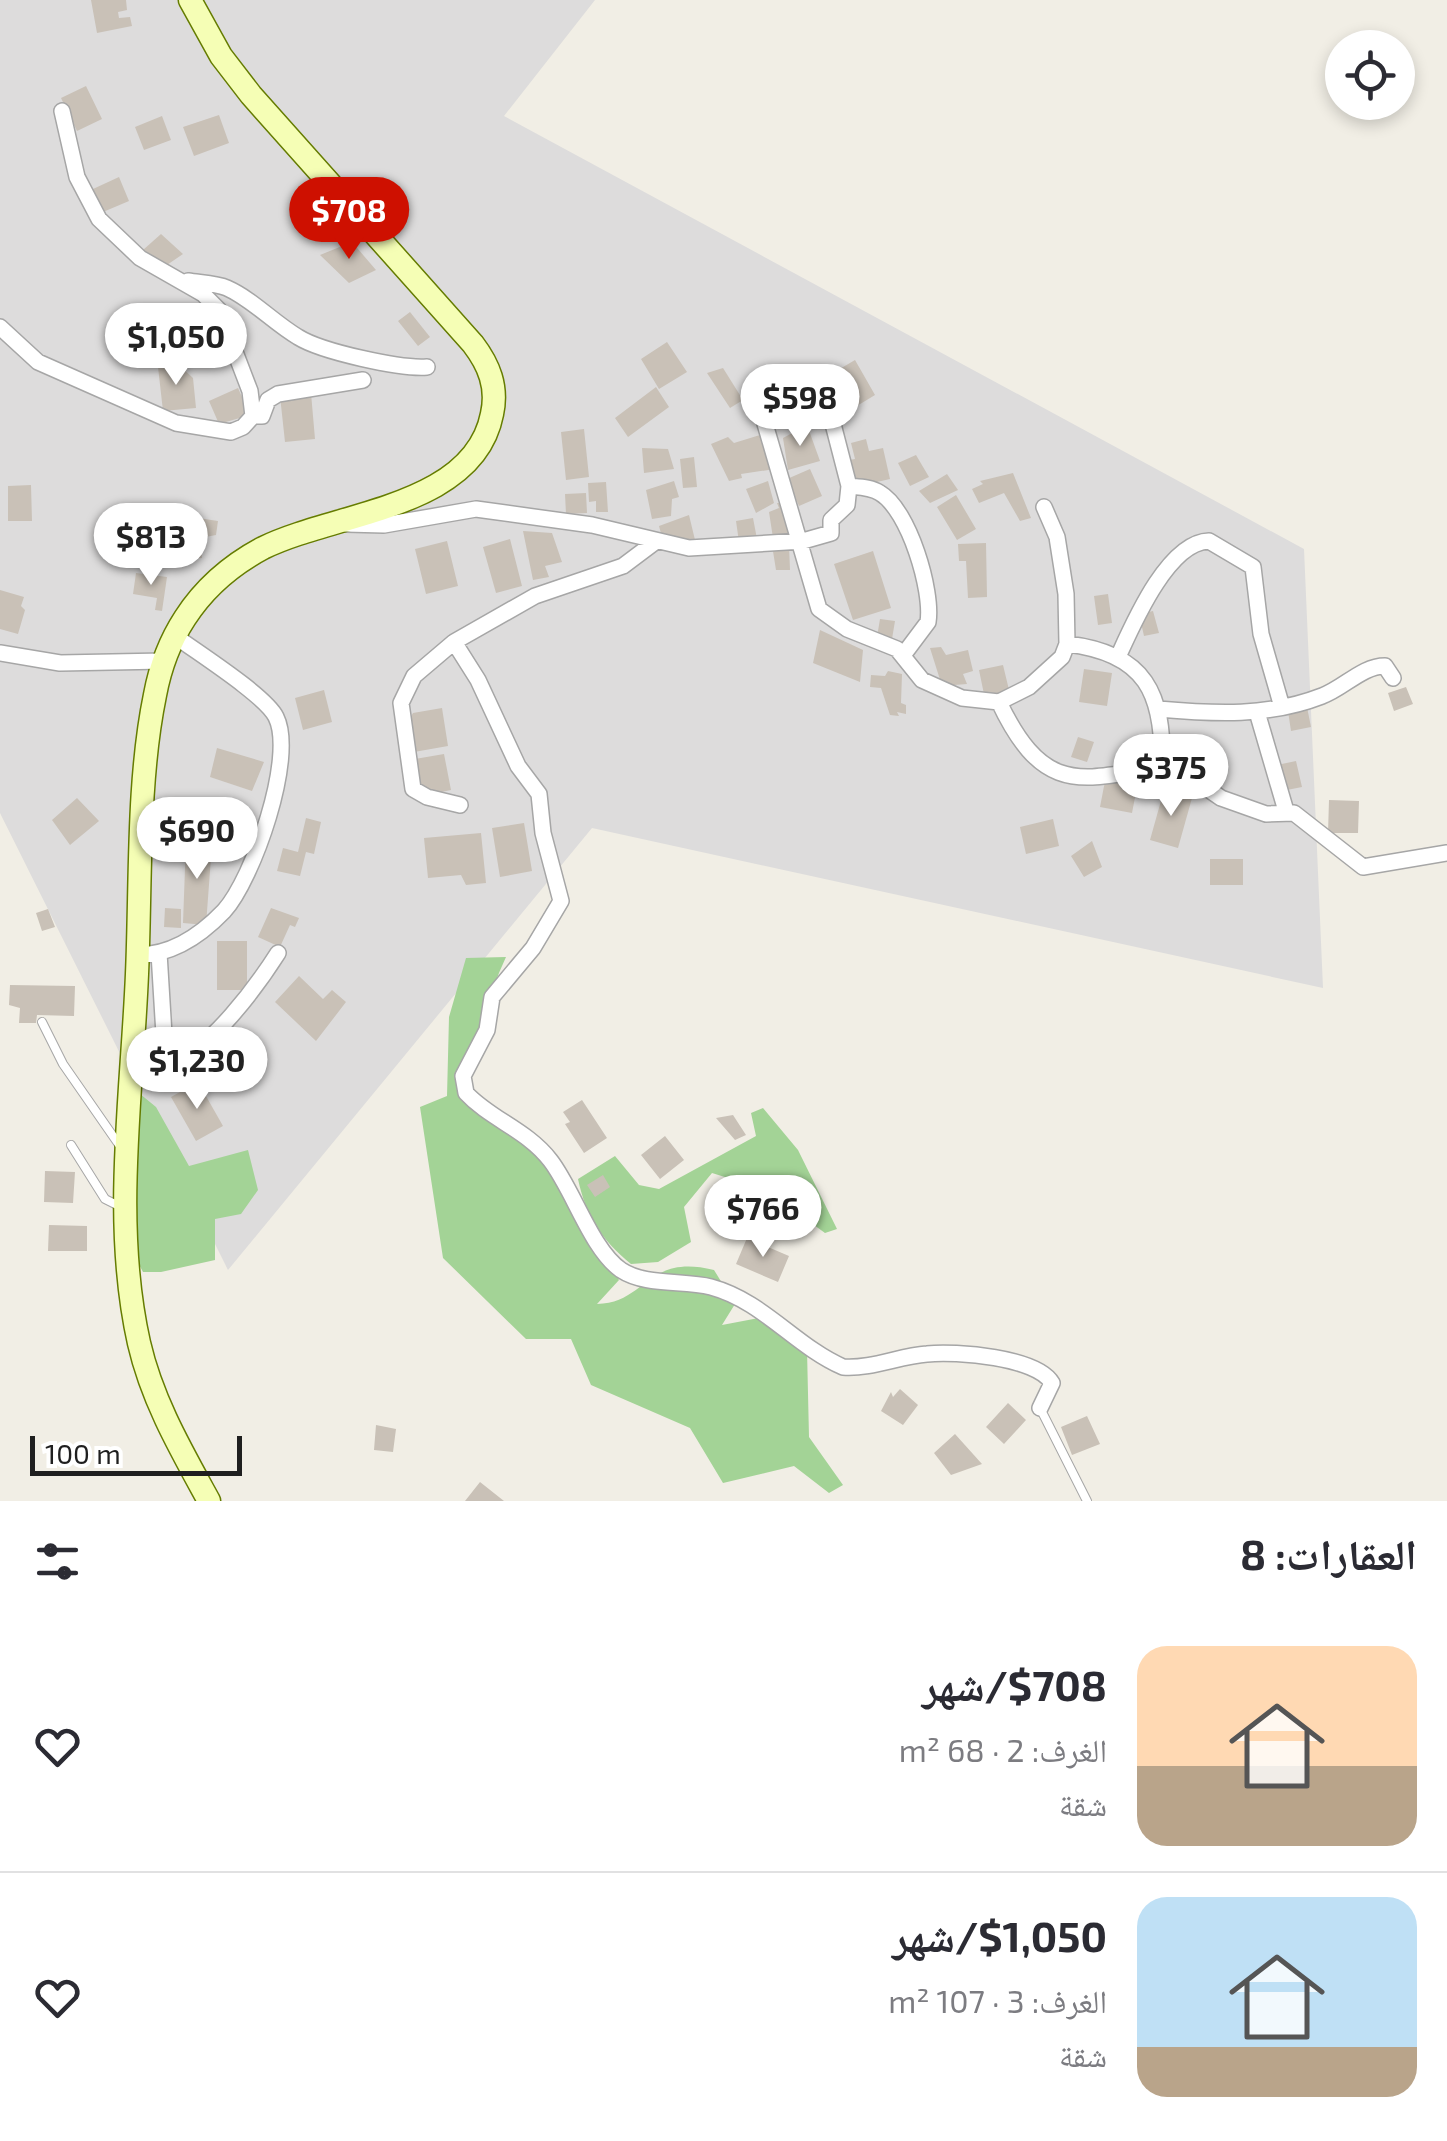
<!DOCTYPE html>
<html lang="ar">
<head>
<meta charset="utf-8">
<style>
  body { margin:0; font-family:"Exo 2","Noto Naskh Arabic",sans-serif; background:#f7f7f7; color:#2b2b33; direction:rtl; height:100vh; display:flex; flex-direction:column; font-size:38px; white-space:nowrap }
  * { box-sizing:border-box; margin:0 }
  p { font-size:32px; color:#7c7c81 }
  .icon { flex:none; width:55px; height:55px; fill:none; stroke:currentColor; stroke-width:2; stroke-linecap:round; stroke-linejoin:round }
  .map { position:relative; height:1501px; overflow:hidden; direction:ltr }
  .sheet { display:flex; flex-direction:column; background:#fff; flex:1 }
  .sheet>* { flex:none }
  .buttons { position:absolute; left:1325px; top:30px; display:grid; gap:20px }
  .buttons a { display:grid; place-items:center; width:90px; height:90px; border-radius:50%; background:#fff; box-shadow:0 5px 15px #0003; font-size:50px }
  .scale { position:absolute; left:30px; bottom:25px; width:212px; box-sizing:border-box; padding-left:10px; border:5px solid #1f1f1f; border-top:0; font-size:28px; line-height:35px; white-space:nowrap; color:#1f1f1f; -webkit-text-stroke:8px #fff; paint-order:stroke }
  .price { position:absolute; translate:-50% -85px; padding:0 22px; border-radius:35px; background:#fff; color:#222; font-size:32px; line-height:65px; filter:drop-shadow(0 2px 5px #0008) }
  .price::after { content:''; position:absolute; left:50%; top:60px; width:30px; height:22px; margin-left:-15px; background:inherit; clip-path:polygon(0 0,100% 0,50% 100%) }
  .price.on { background:#ce1000; color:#fff }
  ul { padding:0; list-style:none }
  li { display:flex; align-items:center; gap:30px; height:250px; padding:0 30px }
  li+li { border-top:2px solid #e1e1e2 }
  li span { display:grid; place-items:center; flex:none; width:280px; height:200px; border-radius:30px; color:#555 }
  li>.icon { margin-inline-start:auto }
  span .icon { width:120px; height:120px; fill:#fffc; stroke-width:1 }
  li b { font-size:42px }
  h2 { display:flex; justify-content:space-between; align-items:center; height:120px; padding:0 30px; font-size:42px }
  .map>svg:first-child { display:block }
  .residential { fill:#dddcdc }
  .forest { fill:#a3d396 }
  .building { fill:#c9c1b7 }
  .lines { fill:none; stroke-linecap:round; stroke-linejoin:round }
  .service-casing { stroke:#a6a6a6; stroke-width:10 }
  .minor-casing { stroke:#a6a6a6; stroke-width:18 }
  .secondary-casing { stroke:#657c00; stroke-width:25 }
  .service { stroke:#fff; stroke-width:8 }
  .minor { stroke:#fff; stroke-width:15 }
  .secondary { stroke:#f5feb5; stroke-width:22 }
</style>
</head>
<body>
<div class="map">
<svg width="1447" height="1501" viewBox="0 0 1447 1501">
  <rect width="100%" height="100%" fill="#f1eee5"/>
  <!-- residential -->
  <path class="residential" d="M0,0H595L504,116L1304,549L1323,988L592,828L228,1270L0,813Z"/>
  <!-- forest -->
  <path class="forest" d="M506,957C486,999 479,1041 461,1083L530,1140L619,1280L597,1304C647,1303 646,1253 714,1270L735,1304L722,1325L764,1317L807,1350L809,1437L843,1485L829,1493L794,1466L723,1483L690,1428L591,1385L571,1339H526L443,1258L420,1107L447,1096L449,1017L466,958Z
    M134,1089L156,1107L189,1166L248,1150L258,1190L241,1214L215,1219V1260L161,1272H143L133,1253Z
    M763,1108L798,1150L837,1229L825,1233L766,1190L712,1173L684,1207L691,1242L658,1262L631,1264C602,1240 586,1217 578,1179L615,1156L639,1185L659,1189L756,1136L751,1113Z"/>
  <!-- building -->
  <path class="building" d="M91,0H126L127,10L118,12L119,18L130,17L132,26L97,33Z
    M86,86L102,119L77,131L61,98Z
    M219,115L229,143L194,156L183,127Z
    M162,116L171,140L144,150L135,127Z
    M119,177L129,201L103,212L93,189Z
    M161,234L183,254L164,267L143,250Z
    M352,242L376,270L349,283L320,255Z
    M410,312L430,337L418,346L398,321Z
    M667,342L687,372L659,389L641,359Z
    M855,360L875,395L842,415L821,380Z
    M178,364L193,378L196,408L163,411L158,367Z
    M723,368L743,400L730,408L707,373Z
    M656,387L669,407L628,437L615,418Z
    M238,388L250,415L219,424L209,401Z
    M311,393L315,439L285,442L280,396Z
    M807,425L820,461L788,470L783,438Z
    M584,429L589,477L566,480L561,432Z
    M760,435L775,469L741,474L742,478L729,481L711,444L728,437L734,443Z
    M866,439L869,451L883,448L890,479L855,487L849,460L855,459L851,443Z
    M642,448L668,449L674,469L644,473Z
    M916,455L929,477L910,486L898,463Z
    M694,457L697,487L683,488L680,459Z
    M810,469L822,496L799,506L787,479Z
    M1013,473L1031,518L1020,521L1004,493L979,503L972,489L983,484L980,481Z
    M947,474L958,490L930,503L919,491Z
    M674,481L679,497L672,499L671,516L652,519L646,490Z
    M768,481L774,503L756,513L746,489Z
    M606,482L608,512H596V501L589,502L588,483Z
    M31,485L32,521H8V486Z
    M586,493L587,513L566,514L565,494Z
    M956,495L976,529L957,540L937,507Z
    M777,503H785L794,537L773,538L769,512L779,508Z
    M171,514L218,521L216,535L200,538L202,558L188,559L180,552Z
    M689,515L695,540L663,541L659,526Z
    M753,518L757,539L739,542L736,521Z
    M523,531L552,533L562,562L545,566L549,577L533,580Z
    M510,539L522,586L496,593L483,547Z
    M447,541L458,586L426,594L415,549Z
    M986,543L987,597L968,598L966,561H959L958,544Z
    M772,545H789L790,570H776Z
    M873,551L891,608L853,620L834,564Z
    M136,573L167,577L162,611L155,610L157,598L133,594Z
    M0,590L24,597L21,606L25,610L18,634L0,629Z
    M1108,594L1112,623L1098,625L1094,596Z
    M1153,611L1159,633L1144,636L1139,614Z
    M880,619L895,621L892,639L877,637Z
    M820,630L863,650L860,682L813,663Z
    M941,647L946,655L968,650L973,671L963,674L967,684L942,686L930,648Z
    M1003,665L1010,694L985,699L979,670Z
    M1084,669L1112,673L1107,706L1079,702Z
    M888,671L902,674L901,703L906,705V714L897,712L899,716L890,715L881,688L870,687L871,675L885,676Z
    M1406,687L1413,704L1394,711L1388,693Z
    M324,690L332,722L303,730L295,698Z
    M1307,707L1311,727L1291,731L1288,711Z
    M442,708L448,746L414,752L409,720L413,713Z
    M1078,737L1094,742L1087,762L1071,757Z
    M217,748L264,762L252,791L210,777Z
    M444,754L451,790L422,796L415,759Z
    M1296,761L1302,787L1282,791L1277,765Z
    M1105,781L1137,787L1132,813L1100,807Z
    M1164,790L1192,798L1178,848L1150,840Z
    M77,798L99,821L70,845L52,820Z
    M1329,800L1359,801L1358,833H1328Z
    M306,818L321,822L314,854L306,852L300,876L277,871L283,848L298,852Z
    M1053,819L1059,846L1026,854L1020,827Z
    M524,823L532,871L500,877L492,828Z
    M481,833L486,883L466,885L461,875L428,878L424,838Z
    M186,841L212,844L206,925L183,923Z
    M1092,841L1102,867L1084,877L1071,856Z
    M1210,859H1243V885H1210Z
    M165,908L181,909V928L164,927Z
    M271,908L299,918L295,927L290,925L280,947L258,937Z
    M48,909L55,927L42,931L36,913Z
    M217,941H247V990H217Z
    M299,976L323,999L332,990L346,1002L316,1041L275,1002Z
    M10,985L75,986L74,1016L37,1015L36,1023H19L20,1008L9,1005Z
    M198,1082L223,1126L196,1141L171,1097Z
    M582,1100L607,1138L584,1153L565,1124L570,1122L563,1112Z
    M733,1115L746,1135L735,1140L716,1118Z
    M665,1136L684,1160L660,1179L641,1155Z
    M45,1171L75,1172L73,1203L44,1202Z
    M603,1175L610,1187L595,1197L587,1185Z
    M49,1225L87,1226V1251H48Z
    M747,1238L789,1256L778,1282L736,1264Z
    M900,1389L918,1405L903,1425L881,1411L891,1392L893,1397Z
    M1008,1403L1026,1420L1004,1444L986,1427Z
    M1087,1416L1100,1444L1072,1455L1061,1427Z
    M376,1425L396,1429L393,1452L374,1450Z
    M955,1434L982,1464L951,1475L934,1453Z
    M480,1482L504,1501H465Z"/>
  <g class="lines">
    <defs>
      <path id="service" d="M42,1022L63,1064L122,1149
        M71,1145L105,1199L119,1206
        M1040,1408L1087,1501"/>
      <path id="minor" d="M188,281C200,283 216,283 227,288C252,299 274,323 298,337C322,352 401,369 427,367
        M0,327L38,362L176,423L231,432L243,427L253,416L250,391L219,310L203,294L140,258L99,219L77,177L62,111
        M825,393L849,486C859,487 871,487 880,493C909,510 933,591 928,622L904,654
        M253,416H262L268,400L278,394L363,380
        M763,417L819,609L847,629L897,649L922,680L962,698L999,702L1029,687L1062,657L1067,644L1066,594L1057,537L1044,507
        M346,524L384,525L476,509L592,525L689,548L803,541L831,533V520L847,505L849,486
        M655,542L623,566L535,596L454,642L478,680L518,766L539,794L543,833L561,901L533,948L492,997L487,1030L463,1076L466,1093C490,1119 527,1130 550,1160C573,1189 591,1249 621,1270C645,1286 683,1280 711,1287C763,1301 795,1346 843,1367C872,1369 899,1356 927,1354C956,1351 1037,1357 1052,1383L1040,1408
        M454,642L414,676L401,703L413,789L427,797L460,805
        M1067,644C1146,653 1164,694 1162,767
        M0,653L60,663L164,661
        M1118,657C1133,624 1168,542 1209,541L1253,567L1261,634L1282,707
        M999,702C1051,812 1094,770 1192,765L1208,789L1221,798L1266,814L1294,813L1363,867L1447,853
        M1158,709C1215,714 1268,717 1322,696C1344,688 1362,666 1385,666L1393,678
        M1257,712L1286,811
        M159,953L165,1051L173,1062C211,1049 257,986 278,953
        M138,955C172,955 201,935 224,911C253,879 296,757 276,717C266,696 198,653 175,636"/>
      <path id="secondary" d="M190,0L221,56L251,95L473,344C489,365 498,387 492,414C474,508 336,512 263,548C231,565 205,587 185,618C170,641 160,668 155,695C137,782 141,884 137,974C132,1095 112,1223 139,1343C152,1400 181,1450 209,1501"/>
    </defs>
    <!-- service casing -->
    <use href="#service" class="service-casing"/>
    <!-- minor casing -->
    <use href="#minor" class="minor-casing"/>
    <!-- secondary casing -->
    <use href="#secondary" class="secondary-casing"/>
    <!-- service -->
    <use href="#service" class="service"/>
    <!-- minor -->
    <use href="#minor" class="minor"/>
    <!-- secondary -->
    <use href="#secondary" class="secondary"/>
  </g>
</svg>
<div class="buttons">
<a><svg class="icon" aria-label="locate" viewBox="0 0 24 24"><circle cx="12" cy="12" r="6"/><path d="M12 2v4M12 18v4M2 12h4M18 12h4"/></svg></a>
</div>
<div class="scale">100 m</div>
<b class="price on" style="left:349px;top:262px">$708</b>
<b class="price" style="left:176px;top:388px">$1,050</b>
<b class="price" style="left:800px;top:449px">$598</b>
<b class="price" style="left:151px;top:588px">$813</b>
<b class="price" style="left:1171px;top:819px">$375</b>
<b class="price" style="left:197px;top:882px">$690</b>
<b class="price" style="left:197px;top:1112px">$1,230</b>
<b class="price" style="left:763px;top:1260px">$766</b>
</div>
<section class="sheet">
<h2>العقارات: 8<svg class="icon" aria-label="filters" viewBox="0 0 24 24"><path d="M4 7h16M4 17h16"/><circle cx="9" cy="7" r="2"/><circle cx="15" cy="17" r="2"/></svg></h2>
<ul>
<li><span style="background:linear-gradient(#ffd9b3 60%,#b9a48a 0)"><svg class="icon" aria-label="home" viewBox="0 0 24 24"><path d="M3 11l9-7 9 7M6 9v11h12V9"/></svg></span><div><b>$708/شهر</b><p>الغرف: 2 · 68 m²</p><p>شقة</p></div><svg class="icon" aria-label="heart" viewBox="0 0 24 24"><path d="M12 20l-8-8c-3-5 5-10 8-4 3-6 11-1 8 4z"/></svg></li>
<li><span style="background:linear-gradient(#bfe0f5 75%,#b9a48a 0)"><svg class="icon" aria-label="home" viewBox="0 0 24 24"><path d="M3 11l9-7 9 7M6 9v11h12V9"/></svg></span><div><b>$1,050/شهر</b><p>الغرف: 3 · 107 m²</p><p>شقة</p></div><svg class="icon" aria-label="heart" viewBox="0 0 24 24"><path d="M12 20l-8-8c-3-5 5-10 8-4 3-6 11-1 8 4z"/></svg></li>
</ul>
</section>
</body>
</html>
